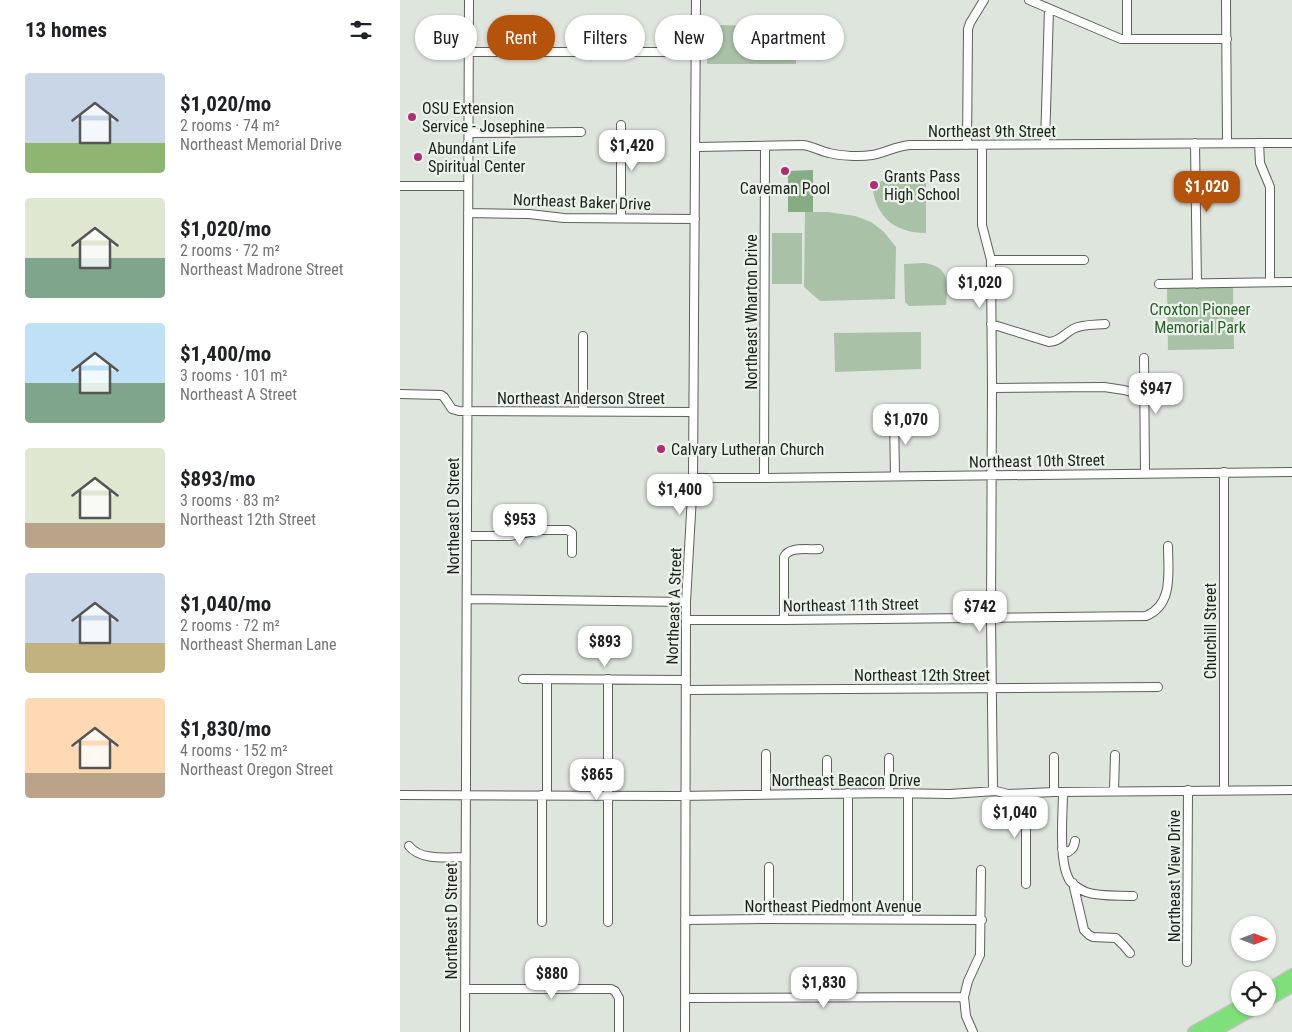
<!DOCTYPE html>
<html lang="en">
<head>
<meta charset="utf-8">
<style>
  body { margin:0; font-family:"Roboto Condensed",sans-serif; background:#f2f2f2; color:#202124; height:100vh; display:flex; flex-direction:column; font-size:19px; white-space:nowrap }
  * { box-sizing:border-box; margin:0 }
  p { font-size:16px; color:#757577 }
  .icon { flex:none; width:28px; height:28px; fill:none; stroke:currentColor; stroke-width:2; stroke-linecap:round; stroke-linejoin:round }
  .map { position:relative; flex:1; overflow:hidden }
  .drawer { display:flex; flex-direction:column; background:#fff; width:400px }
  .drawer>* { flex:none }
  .hud { position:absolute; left:15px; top:15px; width:475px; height:45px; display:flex; gap:10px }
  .needle { width:32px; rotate:90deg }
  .tools { position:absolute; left:831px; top:916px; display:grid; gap:10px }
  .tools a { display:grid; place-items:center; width:45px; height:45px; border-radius:50%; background:#fff; box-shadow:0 1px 4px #0004; font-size:25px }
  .price { position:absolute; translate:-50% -42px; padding:0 11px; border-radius:10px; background:#fff; color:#222; font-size:16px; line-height:32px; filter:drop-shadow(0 1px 2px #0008) }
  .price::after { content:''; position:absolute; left:50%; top:30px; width:15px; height:11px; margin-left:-8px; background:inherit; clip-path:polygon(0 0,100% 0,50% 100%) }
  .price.on { background:#b45309; color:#fff }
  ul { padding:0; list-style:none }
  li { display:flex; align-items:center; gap:15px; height:125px; padding:0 25px }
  li span { display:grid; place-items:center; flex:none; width:140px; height:100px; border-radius:5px; color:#555 }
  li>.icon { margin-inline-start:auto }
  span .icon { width:60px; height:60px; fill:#fffc; stroke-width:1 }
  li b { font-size:21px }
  h2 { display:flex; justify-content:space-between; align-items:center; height:60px; padding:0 25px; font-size:21px }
  .pill { padding:0 18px; border-radius:22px; background:#fff; box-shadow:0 1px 4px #0004; font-size:18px; line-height:45px }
  .pill.on { background:#b45309; color:#fff }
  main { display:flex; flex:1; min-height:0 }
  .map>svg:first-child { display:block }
  .green { fill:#a9c1a7 }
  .water { fill:#85ac82 }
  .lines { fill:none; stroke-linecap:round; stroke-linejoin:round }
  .minor-casing { stroke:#5c615b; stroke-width:10 }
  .highway-casing { stroke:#c0c0bf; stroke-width:14 }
  .minor { stroke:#fff; stroke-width:8 }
  .highway { stroke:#7fe07b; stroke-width:11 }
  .poi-dot { fill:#b12c72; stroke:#ebf2eb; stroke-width:2 }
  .labels { text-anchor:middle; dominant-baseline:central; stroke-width:4.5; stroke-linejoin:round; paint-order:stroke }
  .poi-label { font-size:16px; fill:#1d1f1c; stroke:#ebf2eb; text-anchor:start }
  .street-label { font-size:16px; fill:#1d1f1c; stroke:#ebf2eb }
  .park-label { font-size:16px; fill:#2a6029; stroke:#ebf2eb }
</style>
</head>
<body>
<main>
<section class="drawer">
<h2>13 homes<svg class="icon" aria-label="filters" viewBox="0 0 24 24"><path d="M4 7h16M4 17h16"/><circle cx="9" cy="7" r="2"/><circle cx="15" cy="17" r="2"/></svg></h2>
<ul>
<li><span style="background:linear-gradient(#c9d6e8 70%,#8fb573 0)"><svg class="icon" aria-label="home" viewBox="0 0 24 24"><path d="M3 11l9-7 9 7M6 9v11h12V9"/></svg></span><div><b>$1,020/mo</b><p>2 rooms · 74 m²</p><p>Northeast Memorial Drive</p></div></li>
<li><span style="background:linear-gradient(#dfe7d0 60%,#7fa58c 0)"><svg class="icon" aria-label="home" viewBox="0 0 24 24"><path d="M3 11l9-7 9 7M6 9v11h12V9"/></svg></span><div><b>$1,020/mo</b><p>2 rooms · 72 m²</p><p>Northeast Madrone Street</p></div></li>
<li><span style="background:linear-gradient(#bfe0f5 60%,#7fa58c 0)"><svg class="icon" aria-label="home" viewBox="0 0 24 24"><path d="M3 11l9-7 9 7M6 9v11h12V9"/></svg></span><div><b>$1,400/mo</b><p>3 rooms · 101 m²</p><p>Northeast A Street</p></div></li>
<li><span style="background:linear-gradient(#dfe7d0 75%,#b9a48a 0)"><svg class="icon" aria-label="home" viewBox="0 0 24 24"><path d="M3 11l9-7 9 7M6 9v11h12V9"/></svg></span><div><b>$893/mo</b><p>3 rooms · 83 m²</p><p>Northeast 12th Street</p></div></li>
<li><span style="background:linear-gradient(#c9d6e8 70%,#c2b280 0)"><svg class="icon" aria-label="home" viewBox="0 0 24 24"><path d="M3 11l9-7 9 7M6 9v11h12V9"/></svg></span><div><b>$1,040/mo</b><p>2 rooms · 72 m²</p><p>Northeast Sherman Lane</p></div></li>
<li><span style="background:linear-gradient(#ffd9b3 75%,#b9a48a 0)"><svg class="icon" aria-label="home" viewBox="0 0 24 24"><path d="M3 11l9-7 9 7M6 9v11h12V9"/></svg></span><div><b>$1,830/mo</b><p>4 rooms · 152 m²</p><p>Northeast Oregon Street</p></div></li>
</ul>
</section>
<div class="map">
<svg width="892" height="1032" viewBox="0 0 892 1032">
  <rect width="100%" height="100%" fill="#dee5dd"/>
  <!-- green -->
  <path class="green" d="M308,25L396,26V64H307Z
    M492,178L523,179L526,182V233C494,233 475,216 472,184Z
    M405,212H428L455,216L471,222L484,232L496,247L495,299L420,301L404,287Z
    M372,233H402V284H372Z
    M524,263C551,267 548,284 546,305L509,306L505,302L504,264Z
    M833,287L834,349L768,350L767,288Z
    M521,332V369L435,372L434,333Z"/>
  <!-- water -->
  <path class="water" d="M413,170V212H388V171Z"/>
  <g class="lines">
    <defs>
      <path id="minor" d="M629,0L721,39H827
        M727,0V39
        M826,0L827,143
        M69,52H296
        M69,133L181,132
        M795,143L797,284
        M859,143L860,163L870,187V282
        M645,144L649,9
        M567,145L568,29L570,23L584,0
        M582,145V225L591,260L592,388L591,617L593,791
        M296,147L403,145C412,146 420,151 429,153C441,156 460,157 472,155C485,153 496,146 510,145L892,143
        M0,186H68
        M68,213L129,214L164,218L295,219
        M221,218V125
        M591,260H684
        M759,284L892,282
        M591,324L649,342C659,342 664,334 673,329C682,324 695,325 705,324
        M744,358L745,473
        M592,388L704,387L724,390L745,396
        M0,394L41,395L44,397L52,409L59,411L293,412
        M183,411V336
        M494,416L495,476
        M824,472V790
        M293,478H364L892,472
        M364,478L365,146
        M67,536H110L140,530H168L172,533V553
        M67,599L286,602
        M287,620H384L746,616C774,605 768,571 768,546
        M384,620V557C389,546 408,550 419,549
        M123,679L286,680
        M286,690L758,687
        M654,757V792
        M714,791L715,755
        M663,792C663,814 658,863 670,881C673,885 681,890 686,892C700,897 718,895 733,896
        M427,793V760
        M489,793V758
        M366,794V754
        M626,794V884
        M0,795L278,796L489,793L550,794L596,791L608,794L654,792L892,790
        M142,795V922
        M147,795V679
        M9,846C21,861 47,857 65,857
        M662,849L668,852C673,849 674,847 675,841
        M369,867V919
        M673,883L684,930L689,935L693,937L716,938L724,946L730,953
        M448,919V793
        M508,919V793
        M285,920L369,919L582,920
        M208,922V679
        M787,962L788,790
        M65,989H211L215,991L219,998V1032
        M285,998L564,997
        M65,1032L69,0
        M285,1032L286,602L293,478L296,0
        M573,1032L566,1016L564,997L568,981L580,955L581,870"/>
      <path id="highway" d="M868,990L892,975
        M868,1000L892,986
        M794,1032L840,1006
        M813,1032L855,1008"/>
    </defs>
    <!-- minor casing -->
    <use href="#minor" class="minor-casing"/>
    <!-- highway casing -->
    <use href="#highway" class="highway-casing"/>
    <!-- minor -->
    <use href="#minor" class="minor"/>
    <!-- highway -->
    <use href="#highway" class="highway"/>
  </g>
  <!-- markers -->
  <g class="poi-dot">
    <circle cx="12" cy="117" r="5"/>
    <circle cx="18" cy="157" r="5"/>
    <circle cx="385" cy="171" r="5"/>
    <circle cx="474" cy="185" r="5"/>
    <circle cx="261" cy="449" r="5"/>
  </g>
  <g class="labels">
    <!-- poi labels -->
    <g class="poi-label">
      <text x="22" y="108">OSU Extension<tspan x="22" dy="18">Service - Josephine</tspan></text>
      <text x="28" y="148">Abundant Life<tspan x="28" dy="18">Spiritual Center</tspan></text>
      <text x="484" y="176">Grants Pass<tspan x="484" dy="18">High School</tspan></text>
      <text x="385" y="188" text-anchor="middle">Caveman Pool</text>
      <text x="271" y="449">Calvary Lutheran Church</text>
    </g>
    <!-- street labels -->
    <g class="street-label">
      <text x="592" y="131">Northeast 9th Street</text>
      <text transform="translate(182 202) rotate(2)">Northeast Baker Drive</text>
      <text transform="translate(351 312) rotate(-90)">Northeast Wharton Drive</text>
      <text x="181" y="398">Northeast Anderson Street</text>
      <text transform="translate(637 461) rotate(-1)">Northeast 10th Street</text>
      <text transform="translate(53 516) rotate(-90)">Northeast D Street</text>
      <text transform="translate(451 605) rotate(-1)">Northeast 11th Street</text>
      <text transform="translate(274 606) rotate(-88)">Northeast A Street</text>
      <text transform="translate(810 631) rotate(-90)">Churchill Street</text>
      <text x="522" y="675">Northeast 12th Street</text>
      <text x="446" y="780">Northeast Beacon Drive</text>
      <text transform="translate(774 876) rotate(-90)">Northeast View Drive</text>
      <text x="433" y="906">Northeast Piedmont Avenue</text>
      <text transform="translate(51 921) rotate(-90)">Northeast D Street</text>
    </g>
    <!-- park labels -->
    <g class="park-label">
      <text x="800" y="309">Croxton Pioneer<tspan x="800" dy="18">Memorial Park</tspan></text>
    </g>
  </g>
</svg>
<div class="tools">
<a><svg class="needle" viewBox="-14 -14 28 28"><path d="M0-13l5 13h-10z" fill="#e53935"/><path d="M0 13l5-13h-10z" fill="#757577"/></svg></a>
<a><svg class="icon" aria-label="locate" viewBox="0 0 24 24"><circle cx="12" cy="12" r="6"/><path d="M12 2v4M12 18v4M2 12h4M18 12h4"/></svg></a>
</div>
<b class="price" style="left:232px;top:172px">$1,420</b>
<b class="price on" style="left:807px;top:213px">$1,020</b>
<b class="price" style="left:580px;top:309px">$1,020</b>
<b class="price" style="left:756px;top:415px">$947</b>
<b class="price" style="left:506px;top:446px">$1,070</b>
<b class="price" style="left:280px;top:516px">$1,400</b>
<b class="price" style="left:120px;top:546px">$953</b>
<b class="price" style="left:580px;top:633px">$742</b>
<b class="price" style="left:205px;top:668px">$893</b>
<b class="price" style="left:197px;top:801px">$865</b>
<b class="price" style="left:615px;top:839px">$1,040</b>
<b class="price" style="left:152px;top:1000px">$880</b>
<b class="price" style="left:424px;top:1009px">$1,830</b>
<div class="hud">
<a class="pill">Buy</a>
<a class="pill on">Rent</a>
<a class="pill">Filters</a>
<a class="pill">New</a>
<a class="pill">Apartment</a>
</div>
</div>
</main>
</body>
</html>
